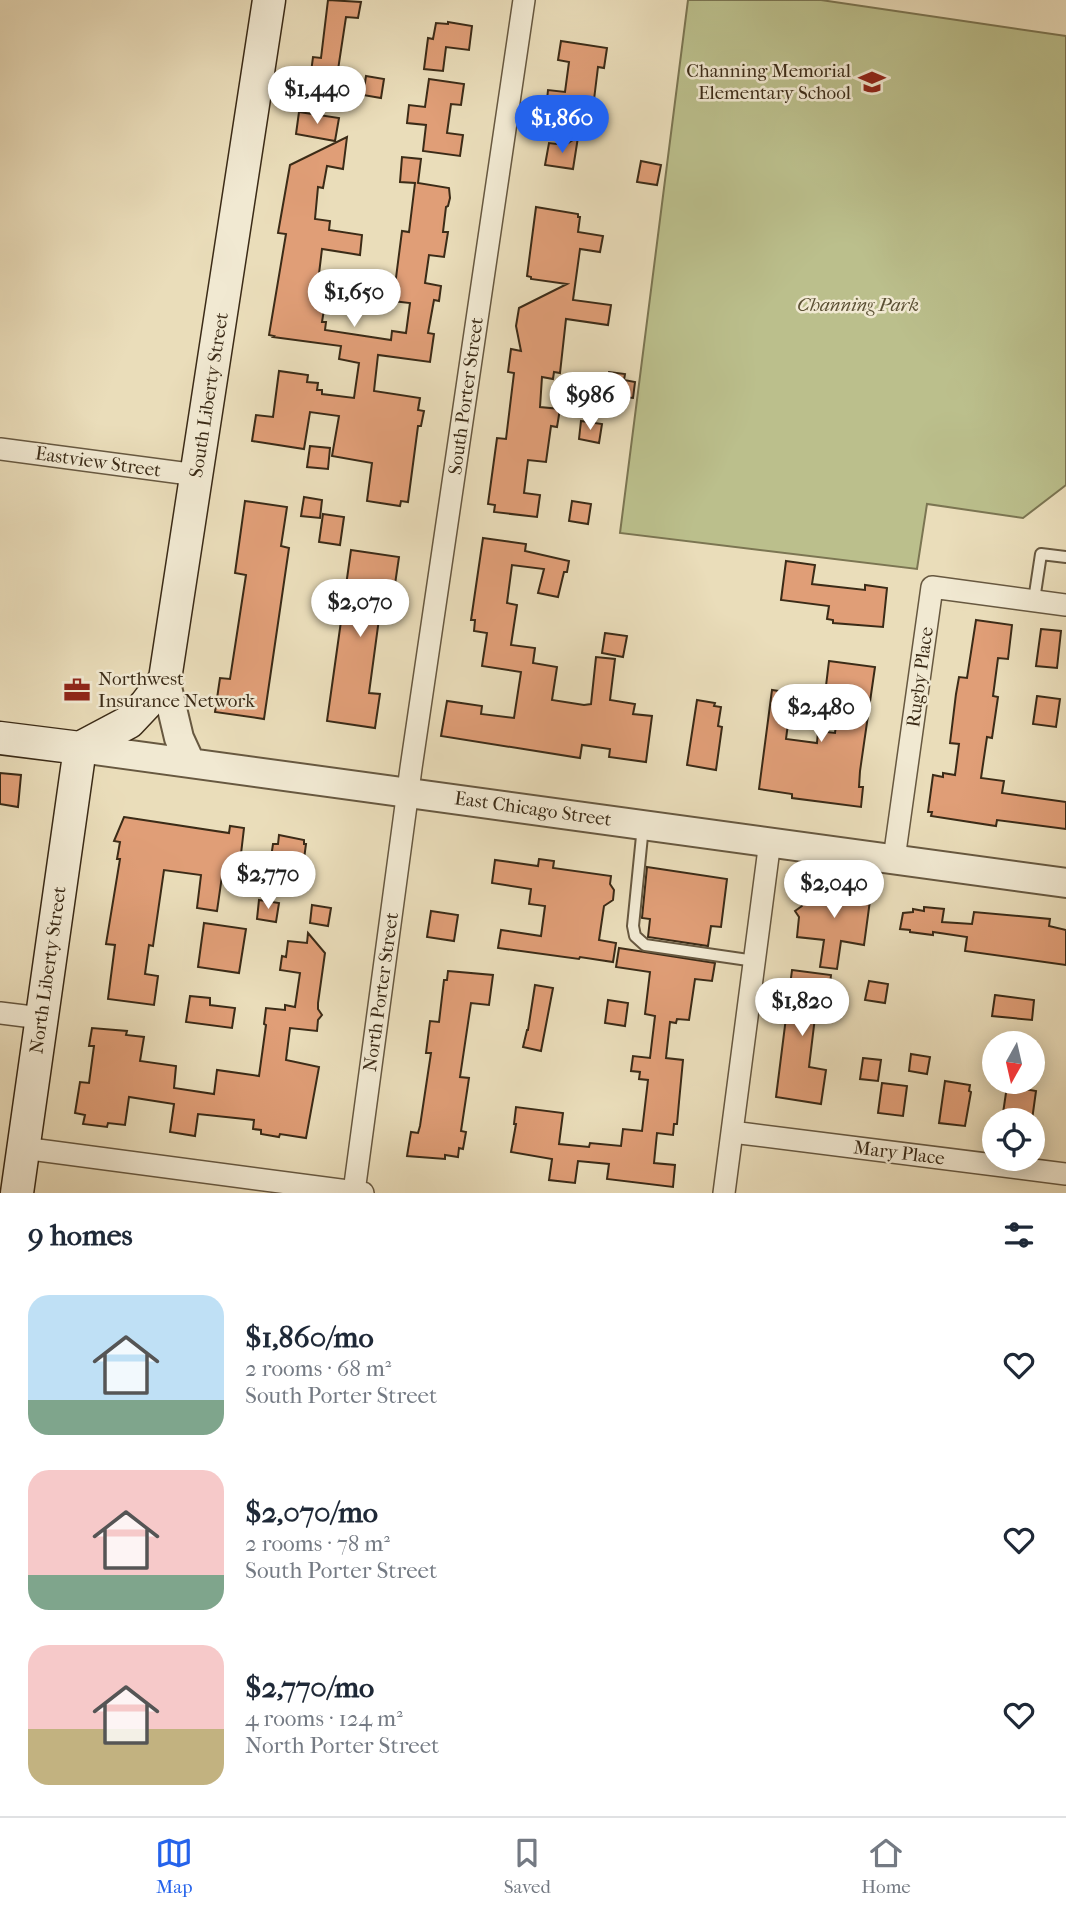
<!DOCTYPE html>
<html lang="en">
<head>
<meta charset="utf-8">
<style>
  body { margin:0; font-family:"IM FELL French Canon",serif; background:#f2f2f3; color:#1f2937; height:100vh; display:flex; flex-direction:column; font-size:26px; white-space:nowrap }
  * { box-sizing:border-box; margin:0 }
  p { font-size:23px; color:#747a83 }
  .icon { flex:none; width:38px; height:38px; fill:none; stroke:currentColor; stroke-width:2; stroke-linecap:round; stroke-linejoin:round }
  .map { position:relative; height:1193px; overflow:hidden }
  .side { display:flex; flex-direction:column; background:#fff; flex:1 }
  .side>* { flex:none }
  .needle { width:46px; rotate:188deg }
  .buttons { position:absolute; left:982px; top:1031px; display:grid; gap:14px }
  .buttons a { display:grid; place-items:center; width:63px; height:63px; border-radius:50%; background:#fff; box-shadow:0 4px 18px #0003; font-size:35px }
  .price { position:absolute; translate:-50% -60px; padding:0 16px; border-radius:24px; background:#fff; color:#222; font-size:23px; line-height:46px; filter:drop-shadow(0 2px 4px #0008) }
  .price::after { content:''; position:absolute; left:50%; top:42px; width:21px; height:16px; margin-left:-10px; background:inherit; clip-path:polygon(0 0,100% 0,50% 100%) }
  .price.selected { background:#2563eb; color:#fff }
  ul { padding:0; list-style:none }
  li { display:flex; align-items:center; gap:21px; height:175px; padding:0 28px }
  li span { display:grid; place-items:center; flex:none; width:196px; height:140px; border-radius:21px; color:#555 }
  li>.icon { margin-inline-start:auto }
  span .icon { width:84px; height:84px; fill:#fffc; stroke-width:1 }
  li b { font-size:30px }
  h2 { display:flex; justify-content:space-between; align-items:center; height:84px; padding:0 28px; font-size:30px }
  .dock { display:flex; justify-content:space-around; align-items:center; height:98px; border-top:2px solid #e0e1e3; background:#fff; font-size:19px; color:#747a83 }
  .dock a { display:grid; justify-items:center; gap:4px }
  .dock .selected { color:#2563eb }
  .map>svg:first-child { display:block }
  .green { fill:#bbbf8c; stroke:#7b7552; stroke-width:2 }
  .building { fill:#e09e77; stroke:#3b2b17; stroke-width:2 }
  .lines { fill:none; stroke-linecap:round; stroke-linejoin:round }
  .service-casing { stroke:#675840; stroke-width:14 }
  .minor-casing { stroke:#675840; stroke-width:24 }
  .tertiary-casing { stroke:#675840; stroke-width:32 }
  .secondary-casing { stroke:#3b2b17; stroke-width:35 }
  .service { stroke:#f1e9d2; stroke-width:10 }
  .minor { stroke:#f1e9d2; stroke-width:21 }
  .tertiary { stroke:#f1e9d2; stroke-width:28 }
  .secondary { stroke:#f1e9d2; stroke-width:32 }
  .labels { text-anchor:middle; dominant-baseline:central; stroke-width:5; stroke-linejoin:round; paint-order:stroke }
  .poi-label { font-size:19px; fill:#3b2b17; stroke:#f1e9d2; text-anchor:end }
  .park-label { font-size:19px; font-style:italic; fill:#5b5034; stroke:#f1e9d2 }
  .street-label { font-size:19px; fill:#3b2b17; stroke:#f1e9d2 }
</style>
</head>
<body>
<div class="map">
<svg width="1066" height="1193" viewBox="0 0 1066 1193">
  <rect width="100%" height="100%" fill="#eaddba"/>
  <filter id="stains"><feTurbulence type="fractalNoise" baseFrequency=".00286" numOctaves="4"/><feColorMatrix values="0 0 0 0 .2 0 0 0 0 .09 0 0 0 0 .02 0 0 0 .5 -.17"/></filter>
  <radialGradient id="worn" r=".72"><stop offset=".6" stop-color="#630" stop-opacity="0"/><stop offset="1" stop-color="#630" stop-opacity=".3"/></radialGradient>
  <!-- green -->
  <path class="green" d="M688,0H821L1066,36V485L1023,518L927,504L917,569L620,533Z"/>
  <!-- building -->
  <path class="building" d="M328,0L361,2L358,18L346,17L336,83L310,80L313,57L321,58Z
    M448,22L472,26L469,50L446,47L443,71L424,69L428,38L433,39L436,23L448,24Z
    M561,41L607,48L604,68L598,67L592,116L546,110L548,90L565,92L569,62L558,60Z
    M366,76L384,79L381,98L363,95Z
    M429,79L464,84L461,105L451,104L447,133L463,135L460,156L423,151L426,125L407,123L409,105L425,107Z
    M299,112L339,118L335,141L296,134Z
    M347,137L343,169L327,166L323,188L318,187L315,219L330,221L329,230L362,235L360,255L322,249L318,282L328,284L322,322H326L325,330L391,340L392,331L406,333L410,303L393,301L402,231L409,232L415,183L400,182L402,157L421,159L418,183L449,188L450,198L448,206L446,207L443,232H448L444,257L429,255L425,283L441,286L439,301L434,300L428,333L434,334L430,362L378,355L374,391L420,398L418,410L424,411L421,426H418L408,502L401,501L400,506L367,501L372,463L332,456L339,416L310,412L304,449L252,441L256,415L273,417L279,371L308,375L307,382L318,383L317,390H322V394L354,398L359,363L339,359L341,346L273,337L274,336L269,335L286,234L278,233L290,165Z
    M578,137L573,169L545,165L549,143L565,145Z
    M641,161L661,165L657,185L637,182Z
    M536,207L578,214V217H580L578,232L603,236L600,252L580,249L573,300L611,305L608,325L566,319L560,373L554,372L553,379L542,377L540,407L560,409L557,427L551,426L546,462L528,460L524,493L540,495L537,517L494,512L495,505L488,504L497,438L506,439L514,373L508,372L511,349L521,351L516,326L519,308L567,284L531,279V277L527,276Z
    M609,372L625,374L624,380L635,382L633,398L606,395Z
    M581,421L602,424L599,443L579,439Z
    M310,446L330,448L328,469L307,467Z
    M304,497L322,500L320,518L301,516Z
    M245,501L287,507L281,546L289,548L264,719L215,712L220,678L230,679L246,575L235,573Z
    M572,501L591,504L588,524L569,521Z
    M323,514L344,517L340,545L319,542Z
    M483,538L526,544L525,551L569,561L567,572H564L558,597L538,593L544,569L512,565L507,603L517,605L511,645L535,648L533,663L557,667L552,700L584,705L591,704L596,657L615,659L610,700L635,704L633,714L652,716L646,762L609,757L610,749L582,745L580,758L441,736L447,701L482,706L481,714L514,718L521,672L482,666L487,633L474,631L475,620H471Z
    M351,550L399,557L394,591L383,589L369,693L380,694L375,728L327,721Z
    M786,561L815,565L812,584L865,590V585L887,588L883,627L833,623V620L827,619L829,606L781,600Z
    M976,620L1012,625L1008,659L998,658L993,696L998,697L992,738L987,737L981,778L1004,781L1002,793L1066,802V829L997,820L996,826L931,816L932,812H928L933,775L943,777V773L955,775L959,744L950,743L956,694L959,677L967,678Z
    M1041,629L1061,631L1057,668L1036,666Z
    M605,633L627,636L623,657L602,653Z
    M829,661L875,667L860,771L859,787H863L861,807L792,798V794L759,789L772,690L792,693L786,739L817,743L818,731L835,733L841,688L826,686Z
    M1037,696L1060,699L1056,727L1033,724Z
    M697,700L715,703L714,706L721,707L718,726L722,727L716,770L687,765Z
    M0,773L21,775L18,807L0,804Z
    M124,817L229,833L230,826L244,828L239,871L223,869L217,911L197,908L201,875L164,870L153,946L149,945L145,974L158,976L154,1005L108,999L115,945L106,944L120,859H117L120,842L114,841Z
    M279,835L304,840V844H306L304,859H301L298,876L269,871L273,844H278Z
    M539,859L554,861L553,868L611,876L610,884L614,890L613,900L604,906L599,940L616,943L613,962L580,957L579,959L498,948L501,930L541,936L545,906L529,904L531,889L492,883L495,860L538,866Z
    M647,867L727,879L721,927L711,926L708,946L648,937L650,919L642,918Z
    M812,888L871,893L864,945L841,941L837,969L820,967L824,940L797,937L799,917L795,911L802,906L804,893L811,894Z
    M259,900L279,903L276,922L257,919Z
    M312,905L331,908L328,926L310,923Z
    M924,907L944,909L942,922L972,924L974,912L1050,919L1049,926L1066,930V965L965,951L967,937L933,932V935L910,932V930L900,929L903,913L913,912V909L924,911Z
    M431,911L458,915L454,941L427,937Z
    M204,923L246,929L239,973L198,967Z
    M308,933L325,953L318,1003V1009L322,1015L318,1020L317,1031L290,1028L286,1060L319,1067L306,1138L280,1134L279,1137L261,1134V1130L253,1129L254,1120L198,1114L195,1136L170,1132L174,1104L129,1097L125,1125L108,1123L107,1127L83,1124L85,1115L75,1113L80,1082L89,1083L94,1046H89L92,1028L127,1031L126,1035L144,1037L140,1061L176,1066L174,1088L214,1094L217,1070L259,1076L266,1025L264,1024L266,1008L285,1010V1005L295,1007L300,973L280,970L282,956L286,957L288,941L307,943Z
    M619,948L715,963L712,981L695,979L689,1020L677,1019L676,1023L670,1022L666,1058L683,1060L679,1102L677,1124H674L673,1135L657,1133L654,1163L675,1165L673,1187L607,1179L609,1164L578,1161L575,1183L549,1180L552,1159L511,1152L516,1124H514L516,1107L563,1113L559,1144L589,1147L590,1143L621,1146L623,1129L642,1131L648,1080L639,1079L640,1072L631,1071L633,1056L650,1058L655,1016L645,1014L650,972L616,967Z
    M792,970L831,975L827,1010L816,1009L809,1067L826,1070L821,1104L776,1097Z
    M448,971L493,975L489,1005L471,1003L460,1077L469,1078L461,1131L466,1132L463,1149L459,1148L458,1157L445,1155V1159L407,1156L411,1132L418,1133L420,1126L431,1053H426L430,1021L439,1022L444,980H447Z
    M869,981L888,984L885,1003L865,1000Z
    M535,985L553,988L541,1051L523,1047L527,1030H528Z
    M995,995L1034,1000L1032,1020L992,1016Z
    M190,996L210,998V1005L235,1008L232,1028L186,1022Z
    M608,1000L628,1003L625,1026L605,1023Z
    M911,1054L930,1057L927,1074L909,1071Z
    M863,1058L881,1060L878,1081L860,1079Z
    M945,1081L970,1085L969,1091L971,1092L965,1126L939,1123Z
    M882,1083L907,1086L903,1116L878,1113Z
    M1007,1086L1036,1091L1032,1120H1002Z"/>
  <g class="lines">
    <defs>
      <path id="service" d="M1034,600L1041,554L1066,557
        M643,826L633,926L635,936L645,945L755,961"/>
      <path id="minor" d="M0,449L197,475
        M894,859L932,587L1066,605
        M0,1013L41,1018
        M732,1132L1066,1174
        M23,1148L363,1193
        M354,1192L411,768L524,0
        M724,1193L770,841"/>
      <path id="tertiary" d="M165,679L179,738L190,762
        M80,748L1066,883"/>
      <path id="secondary" d="M0,738L80,748
        M80,748L129,722L146,704L165,679L269,0
        M17,1193L80,748"/>
    </defs>
    <!-- service casing -->
    <use href="#service" class="service-casing"/>
    <!-- minor casing -->
    <use href="#minor" class="minor-casing"/>
    <!-- tertiary casing -->
    <use href="#tertiary" class="tertiary-casing"/>
    <!-- secondary casing -->
    <use href="#secondary" class="secondary-casing"/>
    <!-- service -->
    <use href="#service" class="service"/>
    <!-- minor -->
    <use href="#minor" class="minor"/>
    <!-- tertiary -->
    <use href="#tertiary" class="tertiary"/>
    <!-- secondary -->
    <use href="#secondary" class="secondary"/>
  </g>
  <!-- icons -->
  <defs>
    <symbol id="school-bare" viewBox="-9 -9 18 18"><path d="M0-5L7-2L0 1L-7-2ZM-4 1L0 2.5L4 1V4Q0 6-4 4Z" fill="#8f2418" stroke="#f1e9d2" stroke-width="2.5" paint-order="stroke"/></symbol>
    <symbol id="office-bare" viewBox="-9 -9 18 18"><path d="M-6-3h4V-5.5h4V-3h4V5H-6ZM-1-4.5V-3h2v-1.5ZM-6 0V1H6V0Z" fill="#8f2418" stroke="#f1e9d2" stroke-width="2.5" paint-order="stroke"/></symbol>
  </defs>
  <g fill-rule="evenodd">
    <use href="#school-bare" x="853" y="63" width="38" height="38"/>
    <use href="#office-bare" x="58" y="671" width="38" height="38"/>
  </g>
  <g class="labels">
    <!-- poi labels -->
    <g class="poi-label">
      <text x="851" y="71">Channing Memorial<tspan x="851" dy="22">Elementary School</tspan></text>
      <text x="98" y="679" text-anchor="start">Northwest<tspan x="98" dy="22">Insurance Network</tspan></text>
    </g>
    <!-- park labels -->
    <g class="park-label">
      <text x="858" y="305">Channing Park</text>
    </g>
    <!-- street labels -->
    <g class="street-label">
      <text transform="translate(209 395) rotate(-81)">South Liberty Street</text>
      <text transform="translate(466 396) rotate(-82)">South Porter Street</text>
      <text transform="translate(98 462) rotate(8)">Eastview Street</text>
      <text transform="translate(920 677) rotate(-82)">Rugby Place</text>
      <text transform="translate(533 809) rotate(8)">East Chicago Street</text>
      <text transform="translate(48 970) rotate(-82)">North Liberty Street</text>
      <text transform="translate(381 992) rotate(-82)">North Porter Street</text>
      <text transform="translate(899 1153) rotate(7)">Mary Place</text>
    </g>
  </g>
  <rect width="100%" height="100%" filter="url(#stains)"/>
  <rect width="100%" height="100%" fill="url(#worn)"/>
</svg>
<div class="buttons">
<a><svg class="needle" viewBox="-14 -14 28 28"><path d="M0-13l5 13h-10z" fill="#e53935"/><path d="M0 13l5-13h-10z" fill="#747a83"/></svg></a>
<a><svg class="icon" aria-label="locate" viewBox="0 0 24 24"><circle cx="12" cy="12" r="6"/><path d="M12 2v4M12 18v4M2 12h4M18 12h4"/></svg></a>
</div>
<b class="price" style="left:317px;top:126px">$1,440</b>
<b class="price selected" style="left:562px;top:155px">$1,860</b>
<b class="price" style="left:354px;top:329px">$1,650</b>
<b class="price" style="left:590px;top:432px">$986</b>
<b class="price" style="left:360px;top:639px">$2,070</b>
<b class="price" style="left:821px;top:744px">$2,480</b>
<b class="price" style="left:268px;top:911px">$2,770</b>
<b class="price" style="left:834px;top:920px">$2,040</b>
<b class="price" style="left:802px;top:1038px">$1,820</b>
</div>
<section class="side">
<h2>9 homes<svg class="icon" aria-label="filters" viewBox="0 0 24 24"><path d="M4 7h16M4 17h16"/><circle cx="9" cy="7" r="2"/><circle cx="15" cy="17" r="2"/></svg></h2>
<ul>
<li><span style="background:linear-gradient(#bfe0f5 75%,#7fa58c 0)"><svg class="icon" aria-label="home" viewBox="0 0 24 24"><path d="M3 11l9-7 9 7M6 9v11h12V9"/></svg></span><div><b>$1,860/mo</b><p>2 rooms · 68 m²</p><p>South Porter Street</p></div><svg class="icon" aria-label="heart" viewBox="0 0 24 24"><path d="M12 20l-8-8c-3-5 5-10 8-4 3-6 11-1 8 4z"/></svg></li>
<li><span style="background:linear-gradient(#f6c9c9 75%,#7fa58c 0)"><svg class="icon" aria-label="home" viewBox="0 0 24 24"><path d="M3 11l9-7 9 7M6 9v11h12V9"/></svg></span><div><b>$2,070/mo</b><p>2 rooms · 78 m²</p><p>South Porter Street</p></div><svg class="icon" aria-label="heart" viewBox="0 0 24 24"><path d="M12 20l-8-8c-3-5 5-10 8-4 3-6 11-1 8 4z"/></svg></li>
<li><span style="background:linear-gradient(#f6c9c9 60%,#c2b280 0)"><svg class="icon" aria-label="home" viewBox="0 0 24 24"><path d="M3 11l9-7 9 7M6 9v11h12V9"/></svg></span><div><b>$2,770/mo</b><p>4 rooms · 124 m²</p><p>North Porter Street</p></div><svg class="icon" aria-label="heart" viewBox="0 0 24 24"><path d="M12 20l-8-8c-3-5 5-10 8-4 3-6 11-1 8 4z"/></svg></li>
</ul>
</section>
<nav class="dock">
<a class="selected"><svg class="icon" aria-label="map" viewBox="0 0 24 24"><path d="M3 6l6-2 6 2 6-2v14l-6 2-6-2-6 2zM9 4v14M15 6v14"/></svg>Map</a>
<a><svg class="icon" aria-label="saved" viewBox="0 0 24 24"><path d="M7 4h10v16l-5-4-5 4z"/></svg>Saved</a>
<a><svg class="icon" aria-label="home" viewBox="0 0 24 24"><path d="M3 11l9-7 9 7M6 9v11h12V9"/></svg>Home</a>
</nav>
</body>
</html>
